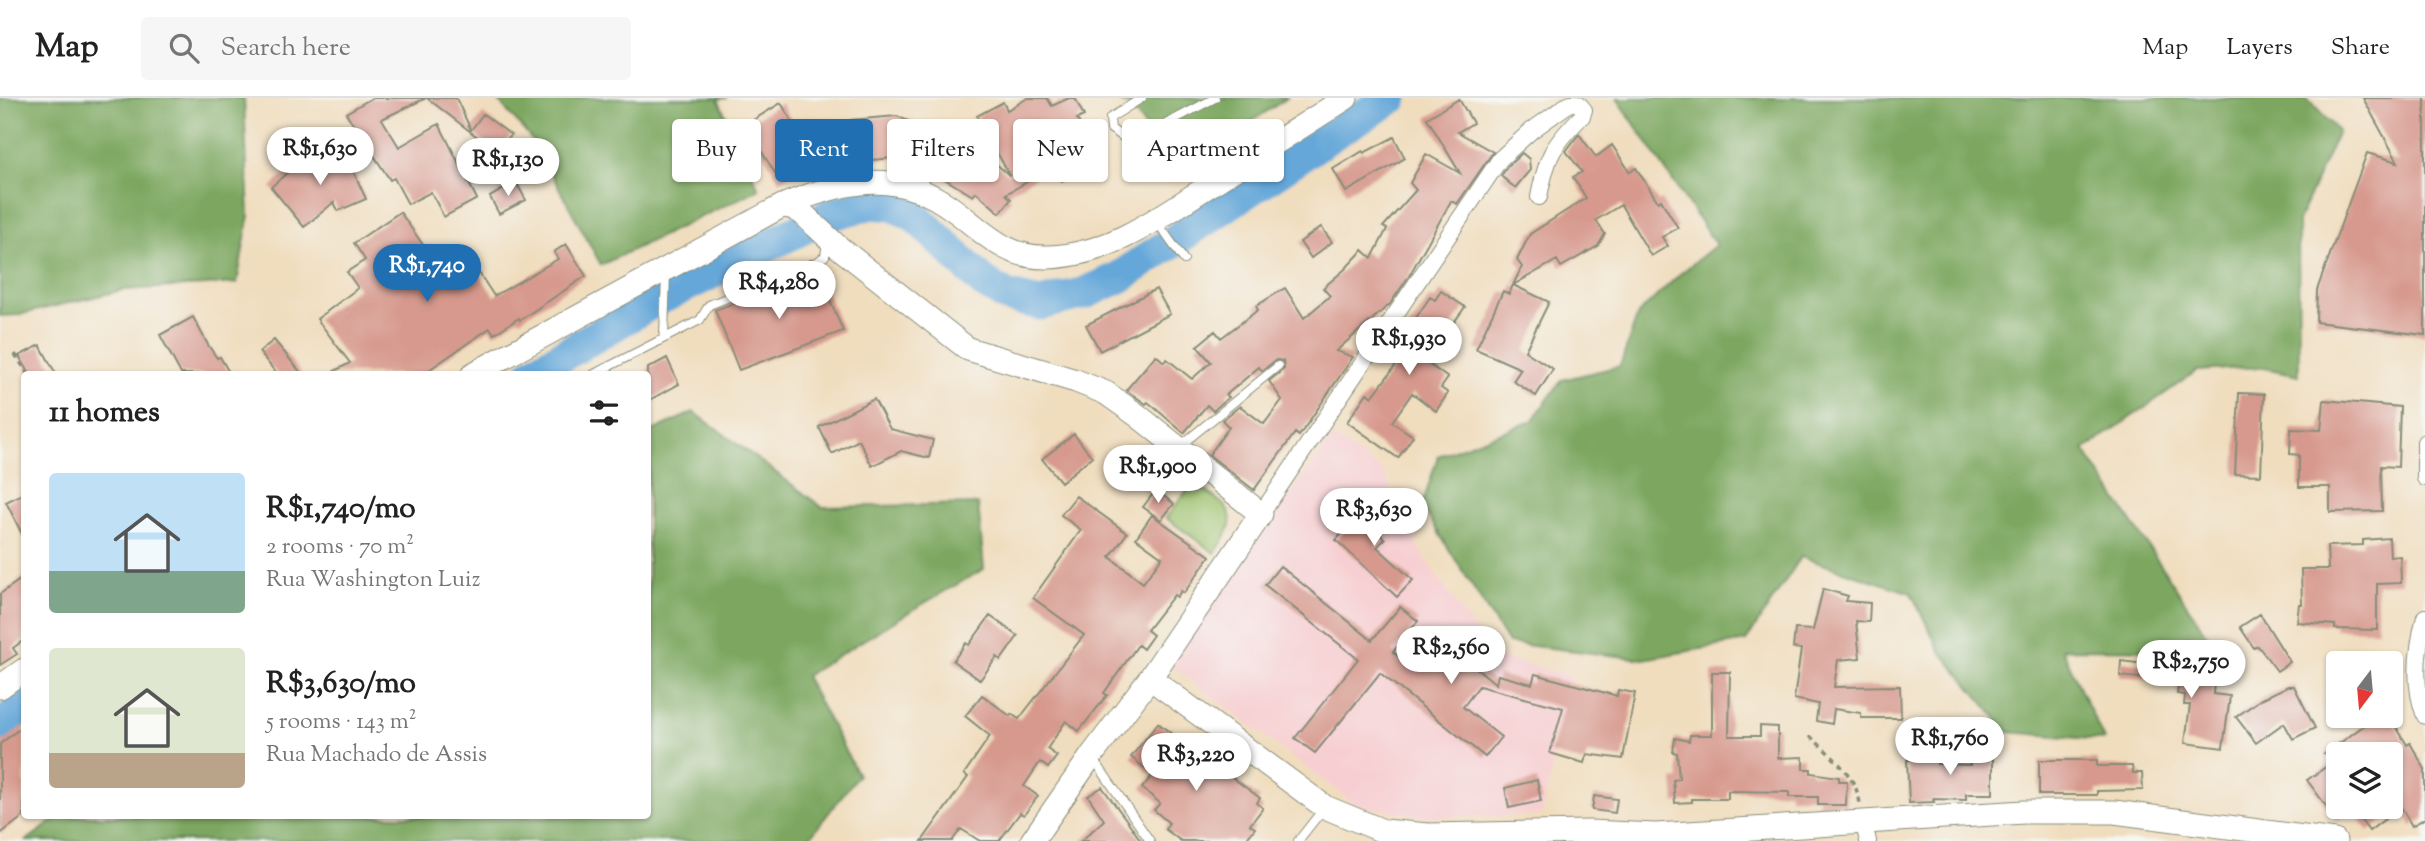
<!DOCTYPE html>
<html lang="en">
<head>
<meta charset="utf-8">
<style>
  body { margin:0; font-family:"Sorts Mill Goudy",serif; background:#f6f6f6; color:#222; height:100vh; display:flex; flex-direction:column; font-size:26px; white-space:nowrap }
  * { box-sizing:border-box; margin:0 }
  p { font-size:23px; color:#767676 }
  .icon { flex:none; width:38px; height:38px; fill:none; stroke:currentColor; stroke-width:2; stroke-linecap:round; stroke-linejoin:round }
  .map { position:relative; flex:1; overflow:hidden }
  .panel { position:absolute; left:21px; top:273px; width:630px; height:448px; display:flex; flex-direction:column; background:#fff; border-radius:7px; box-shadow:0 2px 5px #0004 }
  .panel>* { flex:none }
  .banner { position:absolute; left:672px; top:21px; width:665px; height:63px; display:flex; gap:14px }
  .needle { width:46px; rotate:196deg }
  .tools { position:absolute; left:2326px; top:553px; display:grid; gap:14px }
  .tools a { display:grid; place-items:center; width:77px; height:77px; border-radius:7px; background:#fff; box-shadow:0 2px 5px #0004; font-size:35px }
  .price { position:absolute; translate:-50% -60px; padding:0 16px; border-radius:24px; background:#fff; color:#222; font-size:23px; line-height:46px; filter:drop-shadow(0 2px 4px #0008) }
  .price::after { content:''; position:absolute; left:50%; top:42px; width:21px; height:16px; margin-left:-10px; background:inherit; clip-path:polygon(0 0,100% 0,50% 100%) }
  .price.on { background:#1f6fb2; color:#fff }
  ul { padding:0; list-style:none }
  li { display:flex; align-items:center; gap:21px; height:175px; padding:0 28px }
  li span { display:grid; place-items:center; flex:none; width:196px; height:140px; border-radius:7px; color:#555 }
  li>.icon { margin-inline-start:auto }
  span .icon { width:84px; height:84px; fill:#fffc; stroke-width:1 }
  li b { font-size:30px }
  h2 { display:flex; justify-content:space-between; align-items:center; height:84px; padding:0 28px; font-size:30px }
  .tag { padding:0 24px; border-radius:7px; background:#fff; box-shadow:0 2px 5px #0004; font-size:24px; line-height:63px }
  .tag.on { background:#1f6fb2; color:#fff }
  header { display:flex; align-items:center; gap:42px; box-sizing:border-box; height:98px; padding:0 35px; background:#fff; border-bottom:2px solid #e0e0e0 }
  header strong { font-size:33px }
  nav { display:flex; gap:38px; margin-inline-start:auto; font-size:24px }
  .search { width:490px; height:63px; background:#f6f6f6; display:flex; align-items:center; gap:18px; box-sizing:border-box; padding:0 24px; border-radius:7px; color:#767676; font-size:26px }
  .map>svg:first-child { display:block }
  .built { fill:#f7cfd2 }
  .green { fill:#9cc16c; stroke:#5e7f50; stroke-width:2 }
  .forest { fill:#7da760; stroke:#4e724a; stroke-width:2 }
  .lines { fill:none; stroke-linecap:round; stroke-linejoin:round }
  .river { stroke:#65a7d9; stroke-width:33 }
  .building { fill:#d7998d }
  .lane-casing { stroke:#888d79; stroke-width:10 }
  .street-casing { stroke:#888d79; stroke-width:18 }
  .secondary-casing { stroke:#888d79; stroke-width:25 }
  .path { stroke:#888d79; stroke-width:3.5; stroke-dasharray:5 5; stroke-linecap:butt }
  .lane { stroke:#fff; stroke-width:8 }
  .street { stroke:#fff; stroke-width:16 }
  .secondary { stroke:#fff; stroke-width:23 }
</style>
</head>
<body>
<header>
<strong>Map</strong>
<div class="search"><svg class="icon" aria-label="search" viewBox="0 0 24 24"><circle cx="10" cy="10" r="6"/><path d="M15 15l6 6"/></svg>Search here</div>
<nav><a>Map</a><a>Layers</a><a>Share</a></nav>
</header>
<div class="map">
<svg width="2425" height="743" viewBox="0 0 2425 743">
  <rect width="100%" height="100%" fill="#f6f6f2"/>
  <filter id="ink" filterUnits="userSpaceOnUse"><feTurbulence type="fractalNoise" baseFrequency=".0143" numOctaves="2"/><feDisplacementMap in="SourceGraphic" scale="14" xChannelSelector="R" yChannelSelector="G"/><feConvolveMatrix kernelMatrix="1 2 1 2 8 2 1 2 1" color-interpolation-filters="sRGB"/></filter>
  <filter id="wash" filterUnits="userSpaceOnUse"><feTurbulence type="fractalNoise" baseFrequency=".00686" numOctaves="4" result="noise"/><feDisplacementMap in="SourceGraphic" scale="28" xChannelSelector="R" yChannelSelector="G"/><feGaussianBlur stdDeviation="1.57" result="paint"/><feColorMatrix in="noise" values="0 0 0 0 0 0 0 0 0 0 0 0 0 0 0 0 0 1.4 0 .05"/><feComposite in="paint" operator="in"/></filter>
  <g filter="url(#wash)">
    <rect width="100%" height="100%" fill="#f0ddbe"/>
    <!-- built -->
    <path class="built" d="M1332,338L1382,372L1422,456L1492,558L1571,577L1542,717L1426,719L1356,707L1170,567Z"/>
    <!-- green -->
    <path class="green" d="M1194,384C1230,412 1244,413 1215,455L1166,420Z"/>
    <!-- forest -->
    <path class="forest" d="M0,0H244L249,118L237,185L123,192L18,217L0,218Z
      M496,0H727L718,1L759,91L601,167L534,44Z
      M1110,0H1287L1178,72L1130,8Z
      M1617,0H2306L2338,33L2298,123L2299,277L2259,269L2197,273L2084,352L2217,552L2062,551L2104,642L2008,634L1940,553L1911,495L1801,459L1746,543L1643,561L1508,545L1422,408L1438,358L1532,323L1562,282L1620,268L1638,216L1680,176L1716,147Z
      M694,314L822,409L978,406L984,471L921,507L805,578L858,677L807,743H26L60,718H648V335Z"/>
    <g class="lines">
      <!-- river -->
      <path class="river" d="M531,276L653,204L832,116L871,105L893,107L914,117L983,184L1006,198L1040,206L1085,195L1120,179L1339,32L1392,0
        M0,627L24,610"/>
    </g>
    <g id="blocks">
      <!-- building -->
      <path class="building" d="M372,0H426L382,21L399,49L439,26L477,101L444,119L431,94L408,106L394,80L390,82L346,15Z
        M427,0H456L471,32L483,16L511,37L497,54Z
        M1028,0H1047L1052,8L1069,0H1075L1084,18L1077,21L1099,63L1062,83L1055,68L1006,96L1011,101L1000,115L976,94L973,98L925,69L924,74L893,60L861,63L816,80L810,66L853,49L851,22L897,18L931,33L925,47L951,59L963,37L1010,78L977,18L1003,4L1007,12Z
        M2363,0H2425V237L2316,224L2317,192L2367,55L2398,64Z
        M1459,1L1473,25L1458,34L1493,54L1457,106L1451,103L1409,178L1390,206L1336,253L1353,259L1299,338L1295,335L1254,392L1209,357L1229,329L1222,322L1240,308L1264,326L1282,302L1269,283L1284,271L1283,263L1276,262L1262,273L1259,269L1226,297L1229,299L1213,313L1207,307L1184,335L1148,304L1146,306L1126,292L1156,257L1164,264L1167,261L1192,281L1211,264L1197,248L1215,233L1221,240L1258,212L1256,208L1285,190L1304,220L1330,198L1323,190L1344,172L1363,152L1372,160L1387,131L1383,129L1416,92L1410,85L1426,56L1460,75L1427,20Z
        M781,5L801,38L790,45L805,68L780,83L745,27Z
        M1579,36L1596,59L1612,47L1630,74L1636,70L1658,104L1661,102L1678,130L1662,139L1668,148L1651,158L1621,107L1596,122L1605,136L1598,148L1561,169L1557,162L1513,187L1522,169L1517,162L1530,136L1586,100L1573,79L1582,74L1566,53Z
        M1394,39L1405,60L1346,94L1333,71L1363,53L1364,55Z
        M502,49L523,65L513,78L492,62Z
        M343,50L366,101L338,113L334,104L304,129L271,89L296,67L299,70Z
        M1522,55L1529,61L1530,72L1515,90L1501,78L1508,68Z
        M516,84L526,102L499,116L490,99Z
        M400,114L442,174L468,158L494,198L558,161L554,154L566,146L586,178L520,222L519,220L494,236L490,230L423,276H329L350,265L317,221L358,190L347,174L365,162L354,145Z
        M1321,129L1332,144L1311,160L1300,144Z
        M818,174L843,233L739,272L715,212Z
        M1513,187L1549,204L1525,253L1553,271L1536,298L1513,283L1521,271L1476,251L1503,193L1509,196Z
        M1156,191L1170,216L1100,253L1086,227Z
        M1441,193L1465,209L1437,248L1440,254L1430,267L1448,280L1441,290L1448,295L1436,313L1412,295L1392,324L1413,338L1398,360L1347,324L1367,295L1372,299L1408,251L1399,245L1430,199L1435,202Z
        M193,219L208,247L217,260L220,259L230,276H181L160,237Z
        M274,242L302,276H277L259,254Z
        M40,247L56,276H30L19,258Z
        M667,260L679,286L648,303V270Z
        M2239,295L2264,296L2261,377L2235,376Z
        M874,301L890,331L933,342L929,360L901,353L872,368L859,342L832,356L819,329Z
        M2324,302L2400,309L2398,369L2381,368L2382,413L2330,414V389H2299V357L2290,356L2291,331L2321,332Z
        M1074,336L1092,359L1061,384L1042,361Z
        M1156,392L1174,406L1161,422L1143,409Z
        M24,395V440L6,404Z
        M1076,398L1127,435L1110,459L1143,485L1162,459L1136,440L1152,417L1210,458L1184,495L1181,493L1177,499L1174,497L1147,532L1153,537L1143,551L1138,547L1104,595L1107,597L1079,633L1066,623L1047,651L1057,658L1048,670L1040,664L1024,688L1038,698L1024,717L1020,715L999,743H980L961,731L952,743H922L968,679L964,676L990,638L965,618L982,597L1010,618L1011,616L1019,621L1084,537L1033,500L1081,432L1061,417Z
        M1375,400L1391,415L1376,432L1385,441L1377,449L1413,482L1397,499L1336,442Z
        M2389,440L2390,459L2400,458L2401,485L2377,486V532L2335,531V527L2297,524L2299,506H2302L2301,471H2328L2327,448L2363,447V442Z
        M1280,468L1372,542L1400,509L1418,523L1393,554L1417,573L1442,542L1496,586L1498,577L1532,586L1535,576L1617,598L1618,592L1635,595L1623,661L1587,656L1584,665L1550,655L1563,610L1479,588L1463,609L1501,639L1485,659L1380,575L1315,655L1295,640L1358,561L1265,487Z
        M24,479V542L13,550L17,556L0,567V496Z
        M1823,491L1848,498L1846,503L1870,505L1869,524L1856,523L1860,560L1838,562L1834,589L1900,588L1901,620H1861V615L1834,611L1832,626L1816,623L1818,606L1794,601L1801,551L1793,550L1795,531L1813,532Z
        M2260,516L2290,564L2277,573L2258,548L2254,550L2240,529Z
        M990,518L1018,538L1001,562L997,559L980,582L953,563L966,545L969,547Z
        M2121,563L2215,575L2213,596L2230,598L2223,650L2185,645L2190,607H2184L2185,597L2177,596L2179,584L2120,578Z
        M1712,574H1730L1729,638H1760V628L1778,629V660L1803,659V671H1811V675L1839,679V683H1847L1846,707H1818V699H1789V694L1728,693V701H1692V704L1675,705L1673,682L1679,681L1677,655L1673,654L1675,640L1689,643L1690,637H1712Z
        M2288,588H2294L2315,630L2293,641L2284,625L2256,645L2236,619L2261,601Z
        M2377,618H2390L2407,647L2410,645L2425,671V720L2412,728L2401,709L2369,733L2351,709H2401L2390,691V656H2325Z
        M1158,625L1173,637L1167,644L1193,665L1204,652L1218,664L1221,660L1238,672L1233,680L1260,700L1257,705L1263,710L1250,727L1255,730L1245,743H1181L1165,731L1169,725L1154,712L1160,705L1142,690L1153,677L1131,659Z
        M24,627V718L0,736V646Z
        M1970,649H1993V696H1966V702L1933,701L1934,704L1909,705L1907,662L1923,661L1924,651H1938L1937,666L1970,667Z
        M2039,662H2097V668H2132L2133,675H2142L2143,692L2097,693V697H2039Z
        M2333,664L2338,674V724L2307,682Z
        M1537,682L1541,703L1509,710L1505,690Z
        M1102,689L1131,728L1141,743H1081L1104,722L1088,698Z
        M1594,698L1617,701L1615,715L1592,712Z"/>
    </g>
  </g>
  <g filter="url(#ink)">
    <use href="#blocks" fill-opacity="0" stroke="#888d79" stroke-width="2"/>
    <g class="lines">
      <defs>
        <path id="lane" d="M1142,0L1110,20L1111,31L1123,39L1147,36L1215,0
          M1157,124L1184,162
          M664,239L666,174
          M594,276L700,222L709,207L817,164L825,158L827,144
          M1180,348L1278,268
          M1093,660L1150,743
          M1298,743L1324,710"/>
        <path id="street" d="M2425,344V380
          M1261,416L1500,61L1531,33L1570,5H1578L1584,12L1582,18C1552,48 1547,58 1539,99
          M2425,519C2417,550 2413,588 2425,618
          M1863,723L1868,743"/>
        <path id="secondary" d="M782,108L791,109L802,115L837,148L968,251L1076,283L1106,295L1137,317L1261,416L1150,580L1092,657L1032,743
          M473,276L782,108C837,85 890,70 944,105C980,128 1001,161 1049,159C1114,157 1168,113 1221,80C1262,53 1304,27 1346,0
          M1150,580L1325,709L1383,733L1428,737L1589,734L1656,737L2024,714H2114L2335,743
          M0,589L24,572"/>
      </defs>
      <!-- lane casing -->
      <use href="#lane" class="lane-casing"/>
      <!-- street casing -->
      <use href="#street" class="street-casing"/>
      <!-- secondary casing -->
      <use href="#secondary" class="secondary-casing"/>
      <!-- path -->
      <path class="path" d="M15,256L28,276
        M1810,638C1831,658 1855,675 1860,705"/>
      <!-- lane -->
      <use href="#lane" class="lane"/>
      <!-- street -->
      <use href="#street" class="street"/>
      <!-- secondary -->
      <use href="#secondary" class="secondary"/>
    </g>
  </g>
</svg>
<div class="tools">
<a><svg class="needle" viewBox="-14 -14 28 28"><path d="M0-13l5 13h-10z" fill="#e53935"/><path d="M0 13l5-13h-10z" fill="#767676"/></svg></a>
<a><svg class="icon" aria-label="layers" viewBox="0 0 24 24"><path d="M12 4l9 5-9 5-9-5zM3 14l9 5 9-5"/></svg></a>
</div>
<b class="price" style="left:320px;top:89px">R$1,630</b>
<b class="price" style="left:508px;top:100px">R$1,130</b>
<b class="price on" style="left:427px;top:206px">R$1,740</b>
<b class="price" style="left:779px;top:223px">R$4,280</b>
<b class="price" style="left:1409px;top:279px">R$1,930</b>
<b class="price" style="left:1158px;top:407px">R$1,900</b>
<b class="price" style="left:1374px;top:450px">R$3,630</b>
<b class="price" style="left:1451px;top:588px">R$2,560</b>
<b class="price" style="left:2191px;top:602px">R$2,750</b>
<b class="price" style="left:1950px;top:679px">R$1,760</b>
<b class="price" style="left:1196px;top:695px">R$3,220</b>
<div class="banner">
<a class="tag">Buy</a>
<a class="tag on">Rent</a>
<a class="tag">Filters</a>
<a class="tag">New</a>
<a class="tag">Apartment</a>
</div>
<section class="panel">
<h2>11 homes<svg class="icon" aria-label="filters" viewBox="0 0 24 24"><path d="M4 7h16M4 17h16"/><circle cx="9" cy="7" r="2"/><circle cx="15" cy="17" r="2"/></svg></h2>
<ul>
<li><span style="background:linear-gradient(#bfe0f5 70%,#7fa58c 0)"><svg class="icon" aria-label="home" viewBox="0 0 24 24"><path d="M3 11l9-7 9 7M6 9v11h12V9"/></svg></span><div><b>R$1,740/mo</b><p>2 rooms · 70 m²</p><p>Rua Washington Luiz</p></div></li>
<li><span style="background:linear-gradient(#dfe7d0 75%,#b9a48a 0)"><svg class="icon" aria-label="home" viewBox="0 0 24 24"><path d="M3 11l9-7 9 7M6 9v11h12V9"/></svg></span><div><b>R$3,630/mo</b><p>5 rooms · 143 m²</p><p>Rua Machado de Assis</p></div></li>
</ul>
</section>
</div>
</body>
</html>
